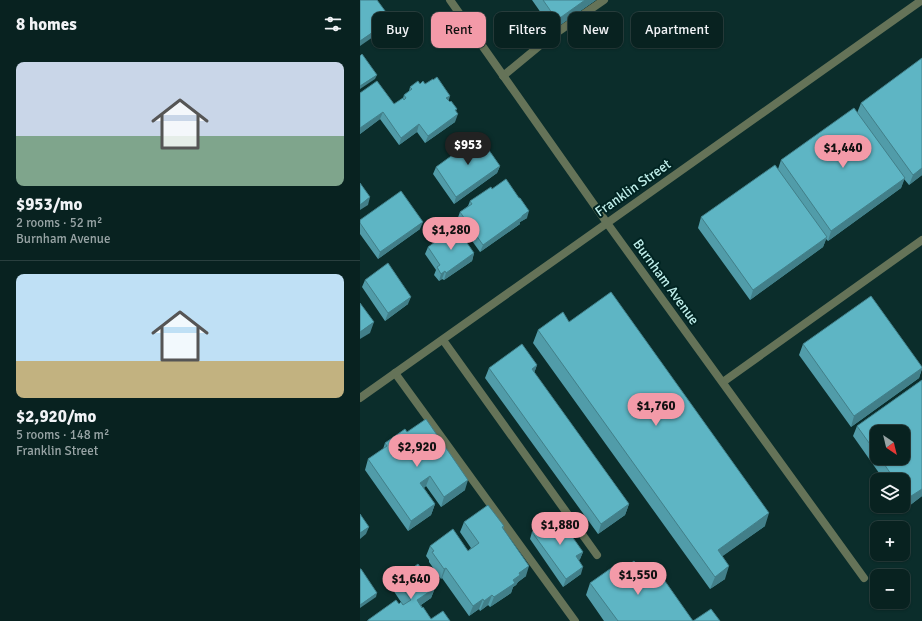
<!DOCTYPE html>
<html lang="en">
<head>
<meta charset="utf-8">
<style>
  body { margin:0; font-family:Signika,sans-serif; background:#162f2d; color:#f1f3f6; height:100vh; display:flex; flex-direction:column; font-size:15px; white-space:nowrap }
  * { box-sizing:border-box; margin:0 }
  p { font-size:13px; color:#98a4a5 }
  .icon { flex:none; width:22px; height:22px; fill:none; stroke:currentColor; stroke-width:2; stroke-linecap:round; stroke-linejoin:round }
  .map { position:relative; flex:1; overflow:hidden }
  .drawer { display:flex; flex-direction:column; background:#082220; width:360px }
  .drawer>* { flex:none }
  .hud { position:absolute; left:12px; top:12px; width:380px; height:36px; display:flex; gap:8px }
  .needle { width:26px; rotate:145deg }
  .tools { position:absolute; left:510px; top:425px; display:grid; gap:8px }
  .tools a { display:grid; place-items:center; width:40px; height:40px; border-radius:8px; background:#082220; box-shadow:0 1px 3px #0004,0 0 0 1px #293f3e; font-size:20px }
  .price { position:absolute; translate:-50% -34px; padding:0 9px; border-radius:14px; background:#f39aa8; color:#111; font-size:13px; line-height:26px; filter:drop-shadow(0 1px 2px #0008) }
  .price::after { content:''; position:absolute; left:50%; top:24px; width:12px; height:9px; margin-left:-6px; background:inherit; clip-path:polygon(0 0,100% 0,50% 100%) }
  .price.selected { background:#222; color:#fff }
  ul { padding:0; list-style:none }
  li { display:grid; align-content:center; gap:8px; height:212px; padding:0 16px }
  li+li { border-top:1px solid #293f3e }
  li span { display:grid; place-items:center; height:124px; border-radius:8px; color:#555 }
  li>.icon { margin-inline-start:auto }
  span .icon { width:72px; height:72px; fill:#fffc; stroke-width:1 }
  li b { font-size:17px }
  h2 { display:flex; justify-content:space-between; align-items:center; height:48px; padding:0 16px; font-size:17px }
  .pill { padding:0 14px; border-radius:8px; background:#082220; box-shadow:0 1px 3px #0004,0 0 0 1px #293f3e; font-size:14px; line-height:36px }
  .pill.selected { background:#f39aa8; color:#111 }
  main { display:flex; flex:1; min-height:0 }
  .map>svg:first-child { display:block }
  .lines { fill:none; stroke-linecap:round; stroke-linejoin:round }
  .lane { stroke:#657358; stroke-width:8 }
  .street { stroke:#657358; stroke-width:8 }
  .wall { fill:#519ca9; fill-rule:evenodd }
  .shaded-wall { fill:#427f89 }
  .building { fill:#5eb5c4; stroke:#427f89 }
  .labels { text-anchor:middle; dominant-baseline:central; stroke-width:4; stroke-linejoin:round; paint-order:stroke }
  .street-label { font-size:14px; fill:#c0efeb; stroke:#012422 }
</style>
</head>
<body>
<main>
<section class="drawer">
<h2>8 homes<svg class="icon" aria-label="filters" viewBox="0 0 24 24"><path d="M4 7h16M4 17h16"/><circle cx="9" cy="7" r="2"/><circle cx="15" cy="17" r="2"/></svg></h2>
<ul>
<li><span style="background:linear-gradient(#c9d6e8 60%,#7fa58c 0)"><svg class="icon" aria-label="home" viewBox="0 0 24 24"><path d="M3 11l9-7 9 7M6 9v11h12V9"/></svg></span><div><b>$953/mo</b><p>2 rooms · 52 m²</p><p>Burnham Avenue</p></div></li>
<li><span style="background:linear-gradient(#bfe0f5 70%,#c2b280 0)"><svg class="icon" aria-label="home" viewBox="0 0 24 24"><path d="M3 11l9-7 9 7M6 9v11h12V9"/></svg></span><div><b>$2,920/mo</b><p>5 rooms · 148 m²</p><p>Franklin Street</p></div></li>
</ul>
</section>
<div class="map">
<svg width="562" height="621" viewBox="0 0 562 621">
  <rect width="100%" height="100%" fill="#0b2d2b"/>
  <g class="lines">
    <!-- lane -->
    <path class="lane" d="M143,76L189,38L244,0
      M83,340L237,555
      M35,373L215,621
      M363,382L562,240"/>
    <!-- street -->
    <path class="street" d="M90,0L247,223L504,578
      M0,398L562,0"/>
  </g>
  <!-- wall -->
  <path class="wall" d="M0,0L31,19L29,27L14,38Z
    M172,0H236L193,30Z
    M60,84H65L88,101L97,109L96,111L95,122L65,143L57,132L39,145L20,119L0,134V93L34,104L43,98L44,95L49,91L50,87Z
    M501,103L562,175L549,185L544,179L541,188L468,241L466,239L463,247L390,300L338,228L341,217L418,169L421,160L497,113Z
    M140,166L137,173L94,204L73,174L76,167Z
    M132,189L167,218L160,222V224L120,252L97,220L100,212L108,206L110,201Z
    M0,220L60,229L18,259L0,234Z
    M68,247L114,253L112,261L84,280L82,279L79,281L74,275L76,270L65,254Z
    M5,280L48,304L25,321L2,287Z
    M209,322L405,526L362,556L365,579L350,589L173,343L178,330Z
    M443,344L562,367V369L559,378L491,427L439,355Z
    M177,365L174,373L269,504L265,515L238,534L125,378L129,368Z
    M562,380V496L545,509L543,506V480H524L493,436L497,426ZM517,432L543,458H517Z
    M47,432L105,490L81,507L66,486L64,488L75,504L71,515L48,531L5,470L8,459L23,449L25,443Z
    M104,522L144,526L143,529L166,576L158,582L156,585L153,587L151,593L130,607L128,605L120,611L119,609L109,616L82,578L81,579L69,562V560L66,556L70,546L108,551L111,548L100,532Z
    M172,532L223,552L220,559L219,560L221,574L203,587L170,539Z
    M261,571L289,582L333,621H244L226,595L230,583Z
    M36,580L75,588L71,598L61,605L71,619L90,621H7L8,620L39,604L43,605L33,590Z"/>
  <!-- shaded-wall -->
  <path class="shaded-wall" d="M225,0H236L193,30L197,20Z
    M31,19L29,27L14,38L16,30Z
    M16,30L13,37L0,46V41Z
    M17,75L15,79L0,89V86Z
    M90,96L88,103L86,98Z
    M23,112L20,119L0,134V128Z
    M98,114L95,122L65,143L68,136Z
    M59,124L57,132L39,145L41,138Z
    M140,166L137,173L94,204L96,197Z
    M562,168V175L549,185L553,175Z
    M545,178L541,188L468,241L471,231Z
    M10,197L8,205L0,210V205Z
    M169,211L167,218L160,222V224L120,252L123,245Z
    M63,222L60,229L18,259L20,252Z
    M467,237L463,247L390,300L393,290Z
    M114,253L112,261L84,280L86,273Z
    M85,271L82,279L79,281L81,274Z
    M51,297L48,304L25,321L28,313Z
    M14,322L10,333L0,339V332Z
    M177,365L173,376L172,369Z
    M562,368L559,378L491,427L494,416Z
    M70,476L66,486L56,493L60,483Z
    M108,480L105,490L81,507L84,497Z
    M562,489V496L545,509L548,498Z
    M75,504L71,515L48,531L51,521Z
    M269,504L265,515L238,534L241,524Z
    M409,513L405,526L353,563L358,550Z
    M9,527L6,534L0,539V533Z
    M223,552L220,559L213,564L216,556Z
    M169,566L166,576L158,582L156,585L153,587L151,593L130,607L134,597L153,580L159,573Z
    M369,566L365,579L350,589L355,577Z
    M223,567L221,574L203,587L206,579Z
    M86,568L82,578L81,579L84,569Z
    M75,588L71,598L53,610L57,600Z
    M17,593L16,597L0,608V605Z
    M132,595L128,605L120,611L124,601Z
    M123,599L119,609L109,616L113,606Z"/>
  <!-- building -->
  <path class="building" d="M0,0H17L31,19L16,30L0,41Z
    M183,0H225L197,20Z
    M2,54L17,75L0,86V56Z
    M562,58V168L553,175L501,103Z
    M77,77L90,96L86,98L90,102L91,101L97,109L95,110L98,114L68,136L59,124L41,138L23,112L0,128V93L17,81L34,104L43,98L44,100L46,98L44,95L52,89L50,87L58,81L60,84L63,81L65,84L73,79V80Z
    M494,108L545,178L471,231L421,160Z
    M119,136L140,166L96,197L76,167Z
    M415,165L467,237L393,290L341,217Z
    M146,179L159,198H160L169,211L162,216V217L123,245L100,212L112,204L110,201L131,187L132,189Z
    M0,183L10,197L0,205Z
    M41,191L63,222L20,252L0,223V220Z
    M96,227L114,253L86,273L85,271L81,274L77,267L80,265L68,247Z
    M28,263L51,297L28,313L5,280Z
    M251,292L409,513L358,550L369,566L355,577L178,330L203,312L209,322Z
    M511,296L562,367V368L494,416L443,344Z
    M0,303L14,322L0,332Z
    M162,344L177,365L172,369L269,504L241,524L129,368Z
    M562,380V489L548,498L543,491V480H535L520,458H543V432H517V454L497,426Z
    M66,419L108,480L84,497L70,476L60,483L75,504L51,521L8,459L27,446L25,443L45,429L47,432Z
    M128,505L144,526L142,527L169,566L159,573L160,575L153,580L155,583L134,597L132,595L124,601L123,599L113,606L86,568L84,569L72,552L74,551L70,546L93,529L108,551L119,543L104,522Z
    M0,514L9,527L0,533Z
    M197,515L223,552L216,556L223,567L206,579L172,532Z
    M274,561L289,582L300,574L333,621H258L230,583L257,564L261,571Z
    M58,564L75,588L57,600L62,608L63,607L71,619L83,611L90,621H9L8,620L36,600L39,604L41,602L43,605L51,600L36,580Z
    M0,569H1L17,593L0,605Z
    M351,609L360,621H333Z"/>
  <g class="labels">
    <!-- street labels -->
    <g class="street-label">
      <text transform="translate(273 188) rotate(-35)">Franklin Street</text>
      <text transform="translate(306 282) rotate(54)">Burnham Avenue</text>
    </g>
  </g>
</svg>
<div class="tools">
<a><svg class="needle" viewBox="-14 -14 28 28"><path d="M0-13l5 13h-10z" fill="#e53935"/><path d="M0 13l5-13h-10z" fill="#98a4a5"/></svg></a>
<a><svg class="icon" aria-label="layers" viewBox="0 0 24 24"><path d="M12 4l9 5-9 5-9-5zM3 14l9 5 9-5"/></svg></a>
<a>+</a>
<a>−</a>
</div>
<b class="price selected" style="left:108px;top:166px">$953</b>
<b class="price" style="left:483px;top:169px">$1,440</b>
<b class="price" style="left:91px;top:251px">$1,280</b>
<b class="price" style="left:296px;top:427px">$1,760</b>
<b class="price" style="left:57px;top:468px">$2,920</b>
<b class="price" style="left:200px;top:546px">$1,880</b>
<b class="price" style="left:278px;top:596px">$1,550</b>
<b class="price" style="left:51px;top:600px">$1,640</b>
<div class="hud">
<a class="pill">Buy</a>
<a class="pill selected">Rent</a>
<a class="pill">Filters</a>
<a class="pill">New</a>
<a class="pill">Apartment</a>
</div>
</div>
</main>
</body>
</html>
